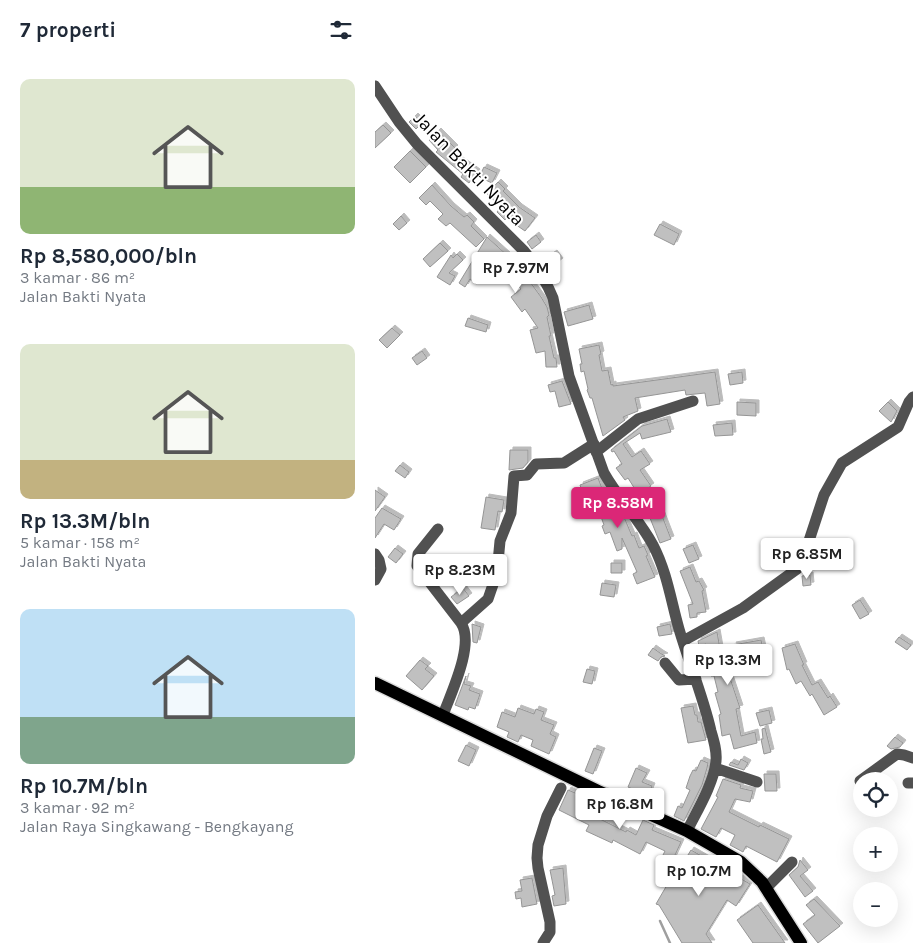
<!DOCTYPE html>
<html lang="id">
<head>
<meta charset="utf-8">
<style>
  body { margin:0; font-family:Karla,sans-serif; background:#f6f6f7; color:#1f2937; height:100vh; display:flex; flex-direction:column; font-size:19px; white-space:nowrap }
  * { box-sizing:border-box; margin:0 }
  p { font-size:16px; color:#747a83 }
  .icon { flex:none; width:28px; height:28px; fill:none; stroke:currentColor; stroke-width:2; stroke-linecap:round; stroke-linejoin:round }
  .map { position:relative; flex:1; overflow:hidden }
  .sheet { display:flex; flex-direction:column; background:#fff; width:375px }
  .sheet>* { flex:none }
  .controls { position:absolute; left:478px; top:772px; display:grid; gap:10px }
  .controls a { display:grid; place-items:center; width:45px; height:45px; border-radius:50%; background:#fff; box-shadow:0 5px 20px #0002; font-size:25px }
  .price { position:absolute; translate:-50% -42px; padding:0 11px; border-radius:5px; background:#fff; color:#222; font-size:16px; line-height:32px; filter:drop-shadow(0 1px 2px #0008) }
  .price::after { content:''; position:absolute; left:50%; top:30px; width:15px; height:11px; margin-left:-8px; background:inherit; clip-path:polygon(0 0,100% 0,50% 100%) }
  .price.current { background:#db2777; color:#fff }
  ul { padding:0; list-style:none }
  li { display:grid; align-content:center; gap:10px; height:265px; padding:0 20px }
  li span { display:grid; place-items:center; height:155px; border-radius:10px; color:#555 }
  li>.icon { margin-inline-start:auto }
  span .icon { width:90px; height:90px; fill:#fffc; stroke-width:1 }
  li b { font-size:21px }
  h2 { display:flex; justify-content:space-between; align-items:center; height:60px; padding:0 20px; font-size:21px }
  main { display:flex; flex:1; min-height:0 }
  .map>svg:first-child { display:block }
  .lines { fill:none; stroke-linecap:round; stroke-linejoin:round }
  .stream { stroke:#9f9f9f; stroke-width:2.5 }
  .building { fill:#c0c0c0; stroke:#959595; filter:url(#shadow) }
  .major-casing { stroke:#dbdbdb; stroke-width:15 }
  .minor { stroke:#515151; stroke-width:11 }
  .major { stroke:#000; stroke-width:12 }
  .labels { text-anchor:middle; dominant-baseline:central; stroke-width:4; stroke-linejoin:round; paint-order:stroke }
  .street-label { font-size:19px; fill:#000; stroke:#fff }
</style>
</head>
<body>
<main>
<section class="sheet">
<h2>7 properti<svg class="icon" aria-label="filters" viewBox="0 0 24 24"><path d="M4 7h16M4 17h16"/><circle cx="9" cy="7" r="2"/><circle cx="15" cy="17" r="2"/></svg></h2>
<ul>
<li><span style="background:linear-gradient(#dfe7d0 70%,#8fb573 0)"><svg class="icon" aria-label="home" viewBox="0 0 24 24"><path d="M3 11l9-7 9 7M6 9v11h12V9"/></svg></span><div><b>Rp 8,580,000/bln</b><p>3 kamar · 86 m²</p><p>Jalan Bakti Nyata</p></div></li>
<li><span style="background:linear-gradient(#dfe7d0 75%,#c2b280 0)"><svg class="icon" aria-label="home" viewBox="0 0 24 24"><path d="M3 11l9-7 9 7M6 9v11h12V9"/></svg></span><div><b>Rp 13.3M/bln</b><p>5 kamar · 158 m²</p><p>Jalan Bakti Nyata</p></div></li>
<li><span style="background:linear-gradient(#bfe0f5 70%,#7fa58c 0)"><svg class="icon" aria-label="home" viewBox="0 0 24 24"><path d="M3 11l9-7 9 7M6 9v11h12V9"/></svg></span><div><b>Rp 10.7M/bln</b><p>3 kamar · 92 m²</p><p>Jalan Raya Singkawang - Bengkayang</p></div></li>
</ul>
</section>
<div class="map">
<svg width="538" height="943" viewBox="0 0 538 943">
  <defs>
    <filter id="shadow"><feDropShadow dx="3" dy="-3" stdDeviation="0" flood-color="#0004"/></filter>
  </defs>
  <rect width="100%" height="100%" fill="#fff"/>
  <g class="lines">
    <!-- stream -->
    <path class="stream" d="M285,921L295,943"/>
  </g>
  <!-- building -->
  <path class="building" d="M40,116L47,123L41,129L34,122Z
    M8,125L16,133L0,148V132Z
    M63,131L80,148L75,153L102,172L94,183L86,177L88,174L61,152L63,150L54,140Z
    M35,151L51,167L35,183L19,167Z
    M109,167L122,173L117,183L104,177Z
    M123,182L130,189L128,191L144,207L160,218L150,231L131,218L130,220L122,212L126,207L112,194Z
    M57,185L76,206L89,217L92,215L99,222L96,226L109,239L101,247L75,223L71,226L63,219L68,214L55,201L51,205L44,198Z
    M26,216L32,223L24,230L18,224Z
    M285,224L304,234L299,245L279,235Z
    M161,235L166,242L157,249L152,242Z
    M112,237L133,256L131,259L135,256L137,259L139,256L144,261L142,264L166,297L172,307L174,315L172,317L176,336H174L179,358H181L182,367H171L170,351L161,353L155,330L163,328L150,309L147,312L136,297L146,289L136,277L138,275L128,265L120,273L113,266L102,284L95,279L90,287L84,283Z
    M65,243L73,251L55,267L48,259Z
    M179,253L185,261L174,269L168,261Z
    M82,254L88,260L74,273L80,276L75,285L62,277L76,255L78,258Z
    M214,305L218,319L193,326L189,312Z
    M93,318L113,325L111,332L90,326Z
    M17,328L25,335L12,348L4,340Z
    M224,345L226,354L224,355L227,371L233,370L236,385L238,384V386L340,372L345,404L332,406L330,393L311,395L310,390L260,398L263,411L248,417L250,420L228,436L217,398H215L212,390L213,389L209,371L206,372L205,364H207L204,349Z
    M47,351L52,358L42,365L37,358Z
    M367,372L368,383L355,385L353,374Z
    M187,381L196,404L184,407L180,391L175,392L173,385Z
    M362,402L381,403V416L362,415Z
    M513,402L522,411L516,422L504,411Z
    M292,419L296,432L267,439L265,433L248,444L257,457L266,451L275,464L265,470L276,486L263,494L253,478L250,480L241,468L247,464L239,451L237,452L236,450L267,426Z
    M357,423L358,435L340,436L338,425Z
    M135,450H153V462L148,468L134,470Z
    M25,465L34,472L30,478L20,471Z
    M223,478L234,507L241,504L249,517L257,536L259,535L264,548L269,546L273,555L271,556L280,577L262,584L258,574L262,572L247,538V549L242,551L235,532L230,534L227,526L229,525L221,503L212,506L205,485Z
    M0,490L10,497L0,511Z
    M111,497L129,500L127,512L123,511L120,530L106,528Z
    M7,508L26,519L19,530L9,524L0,538V518Z
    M284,508L296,539L285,543L273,513Z
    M318,545L324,559L314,563L308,549Z
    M20,548L28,554L21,563L13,557Z
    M236,563H247V573H236Z
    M315,567L321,582L324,581L329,590L327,591L331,612L322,613V617L315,618L313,605L318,604L305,571Z
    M435,575L436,585L428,586L427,576Z
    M227,583L241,585L239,597L225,595Z
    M88,588L94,596L82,604L76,597Z
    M485,600L494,614L485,619L477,605Z
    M97,624L106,627L102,643L98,642Z
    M295,624L297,634L284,636L282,627Z
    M342,632L345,649L359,647L358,645L386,640L388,649L354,658L356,675H354L365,708L361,709L366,736L380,732L382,743L359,749L355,734L347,736L344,715L346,714L340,693L343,692L339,676H336L331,644L324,646L323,641Z
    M524,637L536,645L532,650L520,642Z
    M420,644L429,665H427L437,685L443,682L453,698L455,696L462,707L449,715L437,694L435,696L426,681L421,684L414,669L412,670L407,648Z
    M278,648L285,653L290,656L286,657L283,661L273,655Z
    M45,660L53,666L50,669L59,676L47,690L31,676Z
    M212,669L220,671L217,684L208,682Z
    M91,676L89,684L96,686L94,690L105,694L100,709L94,707L93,710L80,705Z
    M318,706L320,715H322L323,722H326L331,740L313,743L306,708Z
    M143,708L159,714L161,709L169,712L166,720L179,725L175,734L181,737L174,754L156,746L158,740L146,735L143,742L132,737L134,732L122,727L127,712L140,717Z
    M394,710L397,723L385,726L381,713Z
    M390,728L396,752L389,754L386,739H388L387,729Z
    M520,737L528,743L525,747L516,749L512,746Z
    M91,745L101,750L94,766L83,761Z
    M219,748L227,751L218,774L210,771Z
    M366,759L373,763L369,770L354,765L356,762L363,765Z
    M326,760L333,763L332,768L327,785L309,821L299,816L303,806L307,808L315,790L311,788L315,776L318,770L321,771Z
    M261,768L272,773L267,782L277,786L275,791L285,795L280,806L263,800L266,793L253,787Z
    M389,774H401L402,791H390Z
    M348,779L366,785L365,788L378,791L375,802L360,799L354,812L384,827L385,825L414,839L402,862L371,846L368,852L355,845L360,835L346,828L341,837L326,829L343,797L341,796Z
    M193,790L205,795L203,800L216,806L213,813L251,832L252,830L261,835L268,820L279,825L277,830L306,842L294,868L284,863L290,851L271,842L265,854L238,840L237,843L211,831L214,825L184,810Z
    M316,850L375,884L361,906L352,900L331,934L337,943H307L284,905L281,904L292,885L294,886Z
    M425,860L433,870L425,876L438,891L430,897L414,875L423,867Z
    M188,868L191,904L179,906L177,896L180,895L175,870Z
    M157,878L162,904L147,907L146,898L141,899L140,892L147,891L145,880Z
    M439,899L465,926L443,943L428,924L440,915L431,905Z
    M383,905L410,943H378L362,920Z"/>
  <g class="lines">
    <defs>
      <path id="major" d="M0,683L223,791L312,831L366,862L387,882L426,943"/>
    </defs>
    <!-- major casing -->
    <use href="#major" class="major-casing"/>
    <!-- minor -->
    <path class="minor" d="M0,86L24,122L42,144L149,251C161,266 171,280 178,298L194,376L229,473C243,498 264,519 278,545C292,572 296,601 304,629C314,663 328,696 336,731C339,741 342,751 341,761C339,783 322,811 312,831
      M221,452L263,419L318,401
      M63,529L43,554L42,566L86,623C100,644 76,693 68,715
      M0,554L4,560L6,569L0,580
      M86,623L113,599L122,573L125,541L136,513L139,476L152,475L161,464L189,463L219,444
      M308,641L368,608L422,569L428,559L449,495L467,463L523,427L534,402L538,397
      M290,663L304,680L321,679
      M340,768L382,782
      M485,781L522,754L529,755L538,758
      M533,783H538
      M391,888L417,862
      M168,943L175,932V922L163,868L162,858L163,845L172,816L186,788"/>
    <!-- major -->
    <use href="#major" class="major"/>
  </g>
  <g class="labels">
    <!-- street labels -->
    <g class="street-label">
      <text transform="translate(94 169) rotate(46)">Jalan Bakti Nyata</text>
    </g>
  </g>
</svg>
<div class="controls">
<a><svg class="icon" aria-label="locate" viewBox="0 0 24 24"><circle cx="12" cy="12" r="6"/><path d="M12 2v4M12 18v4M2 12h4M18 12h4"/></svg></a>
<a>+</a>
<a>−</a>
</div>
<b class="price" style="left:141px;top:294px">Rp 7.97M</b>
<b class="price current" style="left:243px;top:529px">Rp 8.58M</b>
<b class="price" style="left:432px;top:580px">Rp 6.85M</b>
<b class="price" style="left:85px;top:596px">Rp 8.23M</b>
<b class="price" style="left:353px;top:686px">Rp 13.3M</b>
<b class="price" style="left:245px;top:830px">Rp 16.8M</b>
<b class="price" style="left:324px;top:897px">Rp 10.7M</b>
</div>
</main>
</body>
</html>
